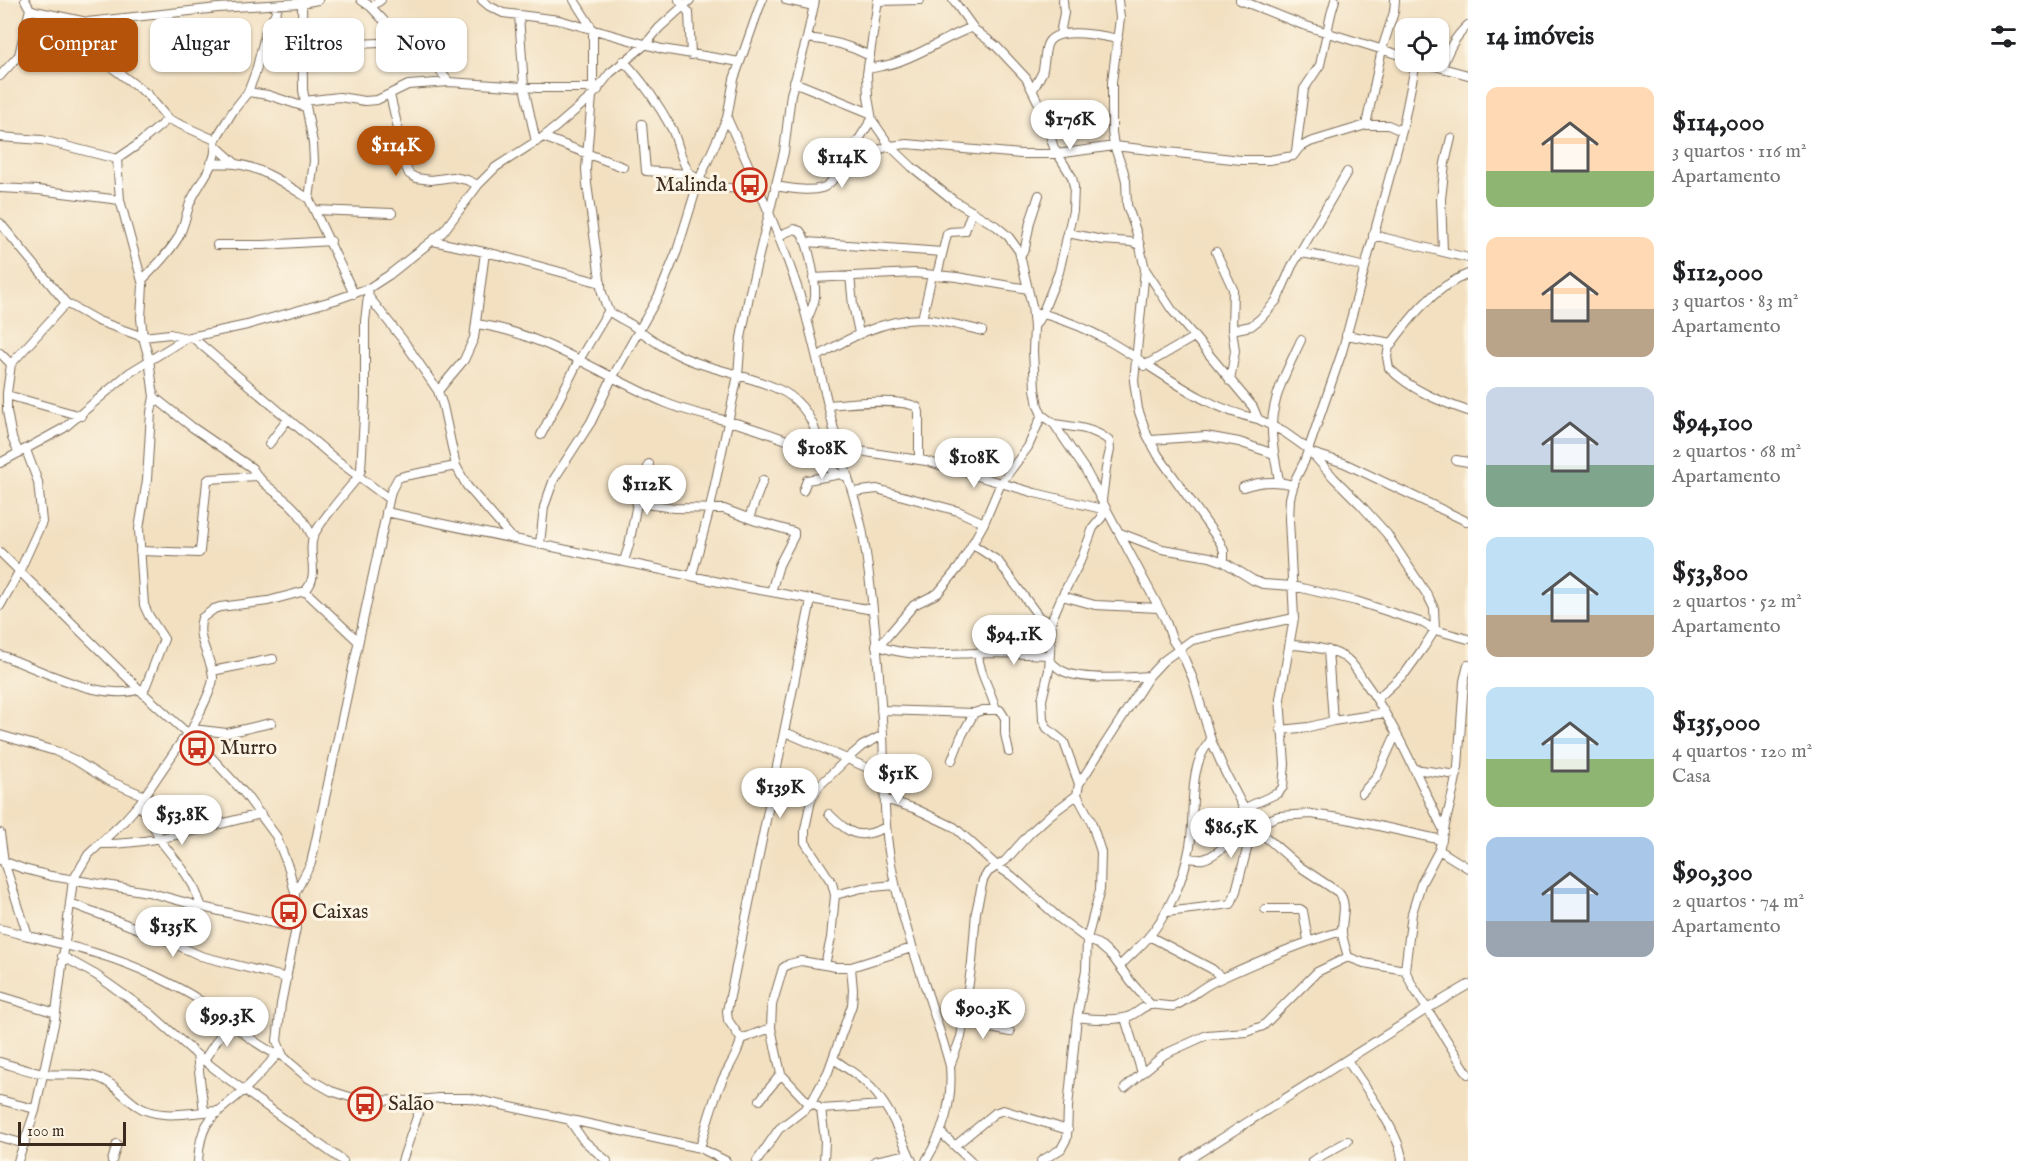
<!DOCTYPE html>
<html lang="pt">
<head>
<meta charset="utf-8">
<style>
  body { margin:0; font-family:"IM FELL English",serif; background:#f6f6f6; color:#202124; height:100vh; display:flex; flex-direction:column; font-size:22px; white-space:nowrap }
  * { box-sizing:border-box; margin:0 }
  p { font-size:20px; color:#757577 }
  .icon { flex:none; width:33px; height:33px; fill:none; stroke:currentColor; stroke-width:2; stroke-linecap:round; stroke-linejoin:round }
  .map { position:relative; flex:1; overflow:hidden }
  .details { display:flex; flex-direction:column; background:#fff; width:570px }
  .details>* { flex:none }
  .hud { position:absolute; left:18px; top:18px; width:570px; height:54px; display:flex; gap:12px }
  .tools { position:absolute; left:1395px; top:18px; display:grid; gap:12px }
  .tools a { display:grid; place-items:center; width:54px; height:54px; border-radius:12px; background:#fff; box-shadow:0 2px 4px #0004; font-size:30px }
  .scale { position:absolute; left:18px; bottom:15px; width:108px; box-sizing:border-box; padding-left:6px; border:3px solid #3b2a1e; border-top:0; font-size:16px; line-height:21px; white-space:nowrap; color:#3b2a1e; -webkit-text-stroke:4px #fcf5e5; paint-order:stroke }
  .price { position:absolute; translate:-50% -51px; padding:0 14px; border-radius:21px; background:#fff; color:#222; font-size:20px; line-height:39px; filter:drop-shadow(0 2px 3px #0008) }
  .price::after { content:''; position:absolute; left:50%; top:36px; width:18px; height:14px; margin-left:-9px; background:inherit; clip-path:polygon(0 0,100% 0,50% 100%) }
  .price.selected { background:#b45309; color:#fff }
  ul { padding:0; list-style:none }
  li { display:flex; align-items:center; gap:18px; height:150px; padding:0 18px }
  li span { display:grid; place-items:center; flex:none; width:168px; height:120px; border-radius:12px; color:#555 }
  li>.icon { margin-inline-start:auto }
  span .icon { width:72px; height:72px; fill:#fffc; stroke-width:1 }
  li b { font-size:26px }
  h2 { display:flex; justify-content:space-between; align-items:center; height:72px; padding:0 18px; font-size:26px }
  .tag { padding:0 21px; border-radius:12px; background:#fff; box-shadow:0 2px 4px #0004; font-size:21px; line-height:54px }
  .tag.selected { background:#b45309; color:#fff }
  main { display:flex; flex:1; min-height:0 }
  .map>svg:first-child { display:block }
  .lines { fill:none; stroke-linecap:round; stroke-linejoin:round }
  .minor-casing { stroke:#7b6a57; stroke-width:10 }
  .minor { stroke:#fff; stroke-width:8 }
  .labels { text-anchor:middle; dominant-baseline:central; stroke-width:6; stroke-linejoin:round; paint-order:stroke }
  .poi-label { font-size:21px; fill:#3b2a1e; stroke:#fcf5e5; text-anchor:start }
</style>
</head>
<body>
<main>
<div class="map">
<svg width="1468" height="1161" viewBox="0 0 1468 1161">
  <rect width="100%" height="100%" fill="#fcf5e5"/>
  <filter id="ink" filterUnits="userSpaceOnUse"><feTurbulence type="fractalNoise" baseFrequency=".0167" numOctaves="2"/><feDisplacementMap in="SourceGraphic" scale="12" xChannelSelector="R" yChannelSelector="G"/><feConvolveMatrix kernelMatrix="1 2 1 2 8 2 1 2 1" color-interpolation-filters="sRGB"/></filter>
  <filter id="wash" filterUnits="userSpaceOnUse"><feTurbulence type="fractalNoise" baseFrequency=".008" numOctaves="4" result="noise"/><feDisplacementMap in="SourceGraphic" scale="24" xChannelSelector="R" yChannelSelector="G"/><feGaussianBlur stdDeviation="1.35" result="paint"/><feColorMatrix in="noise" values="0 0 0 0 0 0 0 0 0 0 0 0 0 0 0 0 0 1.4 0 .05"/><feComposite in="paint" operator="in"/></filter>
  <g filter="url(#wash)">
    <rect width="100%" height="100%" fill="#f2e0c1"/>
  </g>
  <g filter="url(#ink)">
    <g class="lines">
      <defs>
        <path id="minor" d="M25,0L30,9L35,11L87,22L218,8L301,3L318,0
          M302,0L303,90L313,143L314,161L309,199L354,294
          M361,0L371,7L404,42
          M482,0L489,6L503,13L559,20L662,49L740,62
          M574,0L593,30V88
          M679,0L689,13L691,55
          M786,0L814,6
          M878,0L867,74L868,97L872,120L890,146L912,167L953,200L996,226L1008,236L1019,251L1032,306L1034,327L1033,351L1035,389L1038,406L1042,415L1054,424L1086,471L1165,619L1172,639L1184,658L1193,679L1211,740L1226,774L1253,826L1299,866L1338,892C1349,904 1341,919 1342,933C1343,941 1346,949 1348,957L1364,963L1405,970
          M953,0L975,30L996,46L1026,78L1042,110L1054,148L1072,177L1074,187L1073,211L1059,272L1042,314L1034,327
          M1118,0L1120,18L1112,82V132L1114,146L1123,169L1126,181L1127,205L1137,234L1145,269L1172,310L1253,407L1258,419L1284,432L1308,449L1334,478L1360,504L1387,534L1428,596L1434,608L1435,630L1424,647L1406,672L1377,699
          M1240,0L1303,25L1406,57
          M878,1L920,0
          M371,7L381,0
          M519,15L524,87L536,142
          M1060,34L1064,13L1063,0
          M807,38C831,40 849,45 870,56
          M302,41L355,44L404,42L417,50L435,65L449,82
          M19,55L110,66L147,94L168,119
          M623,61C641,78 660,107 672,129C678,141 682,168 692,175C710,190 737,189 759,188
          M1420,62L1468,75
          M1442,68C1448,50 1454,38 1468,25
          M868,69C876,67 884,66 891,64C920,56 945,37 973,27
          M0,76L19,55L30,9
          M794,82L870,113
          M1033,90C1036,84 1039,79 1042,73C1045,64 1044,54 1047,45C1054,25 1103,36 1118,39
          M248,92L268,95L305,107
          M390,95L402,145L404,163L409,174L416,178L431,180L453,177L467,180L478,185
          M592,96L586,169L587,184L602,293C604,298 606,307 609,311C614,316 626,321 632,325C652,340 672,354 695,362C723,372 752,377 778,389C797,397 810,414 816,433C823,455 821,471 848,477
          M304,101L339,97L365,101L377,100L408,85L449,82L538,88H593L598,90
          M727,118C755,179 783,241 803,305C817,353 826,401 839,449C847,477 858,505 863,534C874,600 879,668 883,735C885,776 883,818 890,858C902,930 931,996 950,1066C953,1102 944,1130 926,1161
          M642,124L646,171L689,174
          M1366,125L1382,49L1394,12L1395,0
          M0,137L42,140L117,159L136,146L168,119L215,140
          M543,137L623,167
          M216,146L236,164
          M1296,151L1304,89L1320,65L1331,14L1335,0
          M117,159L120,200L143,285L141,318L143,337L149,359L154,397L151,412L147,480L139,529L143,591L144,605L149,616L164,639L143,693
          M846,161L890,146L907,144L1021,154H1057L1114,146L1241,160H1269L1293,156L1299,148L1310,142L1366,125H1388L1402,131
          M211,163C219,164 227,163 235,164C262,167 287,185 309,199
          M775,186C789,188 808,192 822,188C839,183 859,134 872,120
          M0,188L38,190L120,200
          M315,210L392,213
          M0,223L66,303L98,321L143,337L170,334L186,338
          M1068,233L1102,240L1131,242L1140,245
          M1373,235L1468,258
          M778,236L794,229L800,231C809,242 816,283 815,297C814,305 810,312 807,320
          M433,241L498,255L601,283
          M807,242L942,252
          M217,245H264L331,241
          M1443,251L1441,199L1445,163L1451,138
          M1216,252L1233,289L1232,330L1235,351L1230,381
          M1301,253L1324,257L1365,267
          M1020,256L1025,248L1030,222L1039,195
          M1145,269L1134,381L1138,409L1147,435L1158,455L1220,542L1224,551V562
          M1468,274C1433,288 1411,317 1389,347L1387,357L1389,368C1411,390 1439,401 1468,411
          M937,275L947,234L950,232L965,231L972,211
          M850,276L853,305L859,333
          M813,278L914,273L957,277L1028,289
          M142,280C155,267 168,254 178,238C184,227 186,215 190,203C198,183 219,164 215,140L233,111L248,92L256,71L265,35L279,5
          M369,297L403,340L438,391L443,406L456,466L467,486L513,539
          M1037,313C1048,314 1058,319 1068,322C1135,346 1187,405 1258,419
          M922,319L932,275
          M476,324C546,333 603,377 666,403C692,414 720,418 746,426C771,434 796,443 820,453
          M1232,330L1251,326L1260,319L1277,300L1292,266L1347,172
          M1346,335L1392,343
          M192,337L334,458L389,499
          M0,353L11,364
          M817,357C848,338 884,319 922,319C942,320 962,326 982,331
          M1144,366L1194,337
          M438,391L464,360L474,338L485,252
          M7,395L81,416
          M154,397L192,427L252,468C261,484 278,493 291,505C301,514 307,526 313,538
          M828,405C850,403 899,398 917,407L919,412V459
          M1054,424C1073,427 1095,428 1109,441L1110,450L1106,468L1102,500
          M541,435L579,360L609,310
          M1151,440L1206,436L1239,442L1274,454
          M269,444L288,419
          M839,448L926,461L1035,493L1102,509L1105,507
          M19,453L12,438L7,411V393L11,364L66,303
          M1312,453L1344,463L1468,522
          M1456,460L1468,462
          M0,463L64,428L129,373L186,338L247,325L335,300L369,288L389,275L443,232L478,185L496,167L543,137L556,127L592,96L610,73L645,45L659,28L690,0
          M1279,481C1276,462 1271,444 1272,424C1273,395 1289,366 1301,340
          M1243,487C1260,481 1276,480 1294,485
          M803,491L807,480L836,475
          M853,492L877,489L958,511L984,523
          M637,503L675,508L724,509L756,521L794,532V536L779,565L771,592
          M386,512L743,587L873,610
          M749,518L763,480
          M1120,533L1162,549L1210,557L1224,562L1253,580L1263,584L1293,586L1356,601L1423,623L1435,630L1468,639
          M540,544L544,507L554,479L591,422L612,378L659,295L677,251L699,180L727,118L734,79L762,0
          M972,544L998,561L1039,617L1051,623
          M140,551L199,553L200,551L207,481L209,479L257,476
          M0,552L143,693L199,744L245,794L276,836L289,869L295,893L296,928L281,1004L277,1041L283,1056L289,1062L308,1078L331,1091L350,1097L373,1100L409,1101L439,1098H469L700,1148L726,1161
          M624,561L629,545L637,503L649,464
          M692,575L710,508L738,375L741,338L749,296L784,152L791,94L807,38L815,0
          M305,591L358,641
          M1062,596L1095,605L1159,608
          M0,606L20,570L42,522L38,482L26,450
          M1291,645C1309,646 1328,648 1344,657C1352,661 1357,671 1362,678C1396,724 1418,779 1444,831
          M876,646H879L914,605L938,593L960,566L984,523L1001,483L1028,447L1042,415
          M879,646C910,658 944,654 976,653C1001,653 1025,654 1050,655
          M1328,650L1333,721
          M978,653C979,674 991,690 996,710
          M0,655C38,668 101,703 140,689
          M1050,661C1054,665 1059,670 1065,672C1082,680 1129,678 1149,676
          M1468,665L1464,681L1458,767L1453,792L1439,850L1421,884L1412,913L1405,970L1412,985L1468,1074
          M212,671L273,659
          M881,710L974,713L983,710H1000L1005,718V734L1009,752
          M192,729L227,733L271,723
          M1281,730L1309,727L1333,721L1385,713
          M785,732L884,775
          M0,735L55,751L75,760L107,780L145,796
          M952,760L961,737L974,713
          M1414,769L1457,775
          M1079,784L1064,742L1047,728L1043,720L1042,700L1049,670L1052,619L1062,596L1082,558L1093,528L1102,517V509
          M1362,793L1376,778L1396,734
          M885,799L916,809L954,827L997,866L1012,876L1060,919L1087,939L1098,944L1112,956L1131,982L1150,1004
          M139,804L149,818L163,844L182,868L193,885L202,907
          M1243,809L1278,793L1283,787L1285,764L1280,699L1294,618L1289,519L1290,498L1295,480L1304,462L1342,352L1402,131L1416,62
          M829,814C850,834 858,841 886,827
          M0,833L4,862L28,936
          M99,844C154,845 208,826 261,814
          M1439,850L1468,868
          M1188,858C1192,858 1198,860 1203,859C1218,856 1239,832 1250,822
          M0,860L24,869L51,876L148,892L202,907L296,928
          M295,893L311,863L391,491L398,478L404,476L456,466
          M835,895L862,888L895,885
          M70,903L157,936L201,956L287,978
          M1265,909H1300L1303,911L1308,940
          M1167,912L1231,904L1236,891L1253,826L1279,816L1311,814L1347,819L1442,840
          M0,929C52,942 106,952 155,976C169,983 186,991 199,1000C219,1012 263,1053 283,1056
          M1149,936L1212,969L1222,978
          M62,956L96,975L150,1013L197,1055L224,1076L343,1161
          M825,965L831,938L835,895L832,883L805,842V829L811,800L819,786L847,759L862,746L883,735
          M1120,966C1128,957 1138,949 1146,940C1168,915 1184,879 1190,846C1196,811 1186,768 1211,740
          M0,996L56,1013
          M1077,1017C1092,1019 1112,1021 1127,1017C1136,1015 1143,1005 1151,1005C1159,1004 1167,1007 1174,1006C1184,1003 1202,987 1213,982C1256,962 1297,944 1342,931
          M1125,1018L1142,1073L1125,1088
          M962,1022L1010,1032
          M741,1039L771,1028
          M197,1055L204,1111
          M834,1059C844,1067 855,1073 864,1081C888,1101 900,1134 912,1161
          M204,1060L229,1022
          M1347,1060C1362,1083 1402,1135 1402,1161
          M0,1062C14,1066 30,1072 45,1074C63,1076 81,1072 99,1078C114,1083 124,1097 136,1105C158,1121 192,1112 217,1111
          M950,1066L961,1037L972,962L976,912L983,880L988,872L1005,861L1030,833L1050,815L1077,795L1079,784L1149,676L1163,661L1192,640L1294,618
          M1142,1073L1165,1054L1207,1035L1246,1032L1263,1026L1317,972L1348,957
          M0,1100L35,1109
          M760,1100L781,1074
          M812,1103L821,1109L884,1105
          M810,1105L781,1074L771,1028L772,1005L783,968L789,964L801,961L836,967H851L912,948
          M821,1109L825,1140L824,1161
          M570,1121L583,1140L607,1161
          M940,1132L971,1161
          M0,1137L25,1144
          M956,1145L995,1113L1003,1110L1068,1130
          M700,1148C706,1126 712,1103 721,1083C727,1068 738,1056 741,1039L728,1020L727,1011L811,600
          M18,1161L35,1111L55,1020L73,880L88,855L124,821L139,804L188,732L192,729C197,717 214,687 213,677C211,655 195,639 202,618L214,609L220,607L268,601L305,591C321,575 307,555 313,537C319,522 347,491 358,477L361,470L365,399V321L369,288
          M112,1161L117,1144
          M198,1161C201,1115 215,1117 245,1089C256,1079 266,1067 277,1055
          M402,1161L423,1099
          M757,1161L779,1129L810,1105L828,1072L852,1005L853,990L851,967
          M875,1161L909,1154
          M1041,1161L1061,1149L1067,1138L1068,1107L1077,1017L1086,970L1087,939L1100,890L1101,852L1091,821L1077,795
          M1186,1161L1427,1009L1468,985
          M1312,1161L1348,1141"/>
      </defs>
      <!-- minor casing -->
      <use href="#minor" class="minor-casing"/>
      <!-- minor -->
      <use href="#minor" class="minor"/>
    </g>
  </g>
  <!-- icons -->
  <defs>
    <symbol id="bus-ring" viewBox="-11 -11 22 22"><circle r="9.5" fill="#fcf5e5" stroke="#c8321e" stroke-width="1.5"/><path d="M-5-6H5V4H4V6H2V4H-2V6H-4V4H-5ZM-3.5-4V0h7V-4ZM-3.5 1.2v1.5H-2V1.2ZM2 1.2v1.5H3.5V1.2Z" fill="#c8321e"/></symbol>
  </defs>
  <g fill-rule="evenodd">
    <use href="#bus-ring" x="731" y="166" width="38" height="38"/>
    <use href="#bus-ring" x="178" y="729" width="38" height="38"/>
    <use href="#bus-ring" x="270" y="893" width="38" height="38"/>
    <use href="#bus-ring" x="346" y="1085" width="38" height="38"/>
  </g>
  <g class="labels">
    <!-- poi labels -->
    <g class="poi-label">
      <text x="727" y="185" text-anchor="end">Malinda</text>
      <text x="220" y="748">Murro</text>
      <text x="312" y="912">Caixas</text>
      <text x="388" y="1104">Salão</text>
    </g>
  </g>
</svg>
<div class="tools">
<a><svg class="icon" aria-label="locate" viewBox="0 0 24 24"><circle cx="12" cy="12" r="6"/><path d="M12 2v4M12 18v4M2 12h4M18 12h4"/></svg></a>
</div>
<div class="scale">100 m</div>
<b class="price" style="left:1070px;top:151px">$176K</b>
<b class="price selected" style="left:396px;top:177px">$114K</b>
<b class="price" style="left:842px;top:189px">$114K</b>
<b class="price" style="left:822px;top:480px">$108K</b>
<b class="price" style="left:974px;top:489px">$108K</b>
<b class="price" style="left:647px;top:516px">$112K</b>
<b class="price" style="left:1014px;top:666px">$94.1K</b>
<b class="price" style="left:898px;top:805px">$51K</b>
<b class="price" style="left:780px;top:819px">$139K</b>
<b class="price" style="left:182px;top:846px">$53.8K</b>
<b class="price" style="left:1231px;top:859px">$86.5K</b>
<b class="price" style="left:173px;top:958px">$135K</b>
<b class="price" style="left:983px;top:1040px">$90.3K</b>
<b class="price" style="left:227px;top:1048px">$99.3K</b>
<div class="hud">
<a class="tag selected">Comprar</a>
<a class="tag">Alugar</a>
<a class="tag">Filtros</a>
<a class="tag">Novo</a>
</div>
</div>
<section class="details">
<h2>14 imóveis<svg class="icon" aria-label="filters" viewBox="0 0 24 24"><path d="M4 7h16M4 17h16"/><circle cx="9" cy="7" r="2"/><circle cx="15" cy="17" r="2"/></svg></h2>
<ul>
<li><span style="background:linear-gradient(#ffd9b3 70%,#8fb573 0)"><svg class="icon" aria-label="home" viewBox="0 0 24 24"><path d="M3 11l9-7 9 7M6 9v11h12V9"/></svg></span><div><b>$114,000</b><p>3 quartos · 116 m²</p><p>Apartamento</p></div></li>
<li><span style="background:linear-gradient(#ffd9b3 60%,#b9a48a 0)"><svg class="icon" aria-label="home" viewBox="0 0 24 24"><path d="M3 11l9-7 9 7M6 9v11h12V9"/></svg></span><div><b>$112,000</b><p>3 quartos · 83 m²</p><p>Apartamento</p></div></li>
<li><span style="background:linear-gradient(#c9d6e8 65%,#7fa58c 0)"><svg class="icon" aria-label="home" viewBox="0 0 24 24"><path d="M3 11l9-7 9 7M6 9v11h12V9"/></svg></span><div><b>$94,100</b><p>2 quartos · 68 m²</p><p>Apartamento</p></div></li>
<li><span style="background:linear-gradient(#bfe0f5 65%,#b9a48a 0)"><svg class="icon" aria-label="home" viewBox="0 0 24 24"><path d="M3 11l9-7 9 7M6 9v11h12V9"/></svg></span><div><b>$53,800</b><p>2 quartos · 52 m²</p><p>Apartamento</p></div></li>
<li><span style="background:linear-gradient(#bfe0f5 60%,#8fb573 0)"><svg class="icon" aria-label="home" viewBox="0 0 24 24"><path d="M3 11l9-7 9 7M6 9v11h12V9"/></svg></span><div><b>$135,000</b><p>4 quartos · 120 m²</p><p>Casa</p></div></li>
<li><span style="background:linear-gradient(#a9c7e8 70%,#9aa5b1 0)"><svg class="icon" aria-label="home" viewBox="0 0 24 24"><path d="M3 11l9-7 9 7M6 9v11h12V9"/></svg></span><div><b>$90,300</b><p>2 quartos · 74 m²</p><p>Apartamento</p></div></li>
</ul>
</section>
</main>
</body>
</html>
